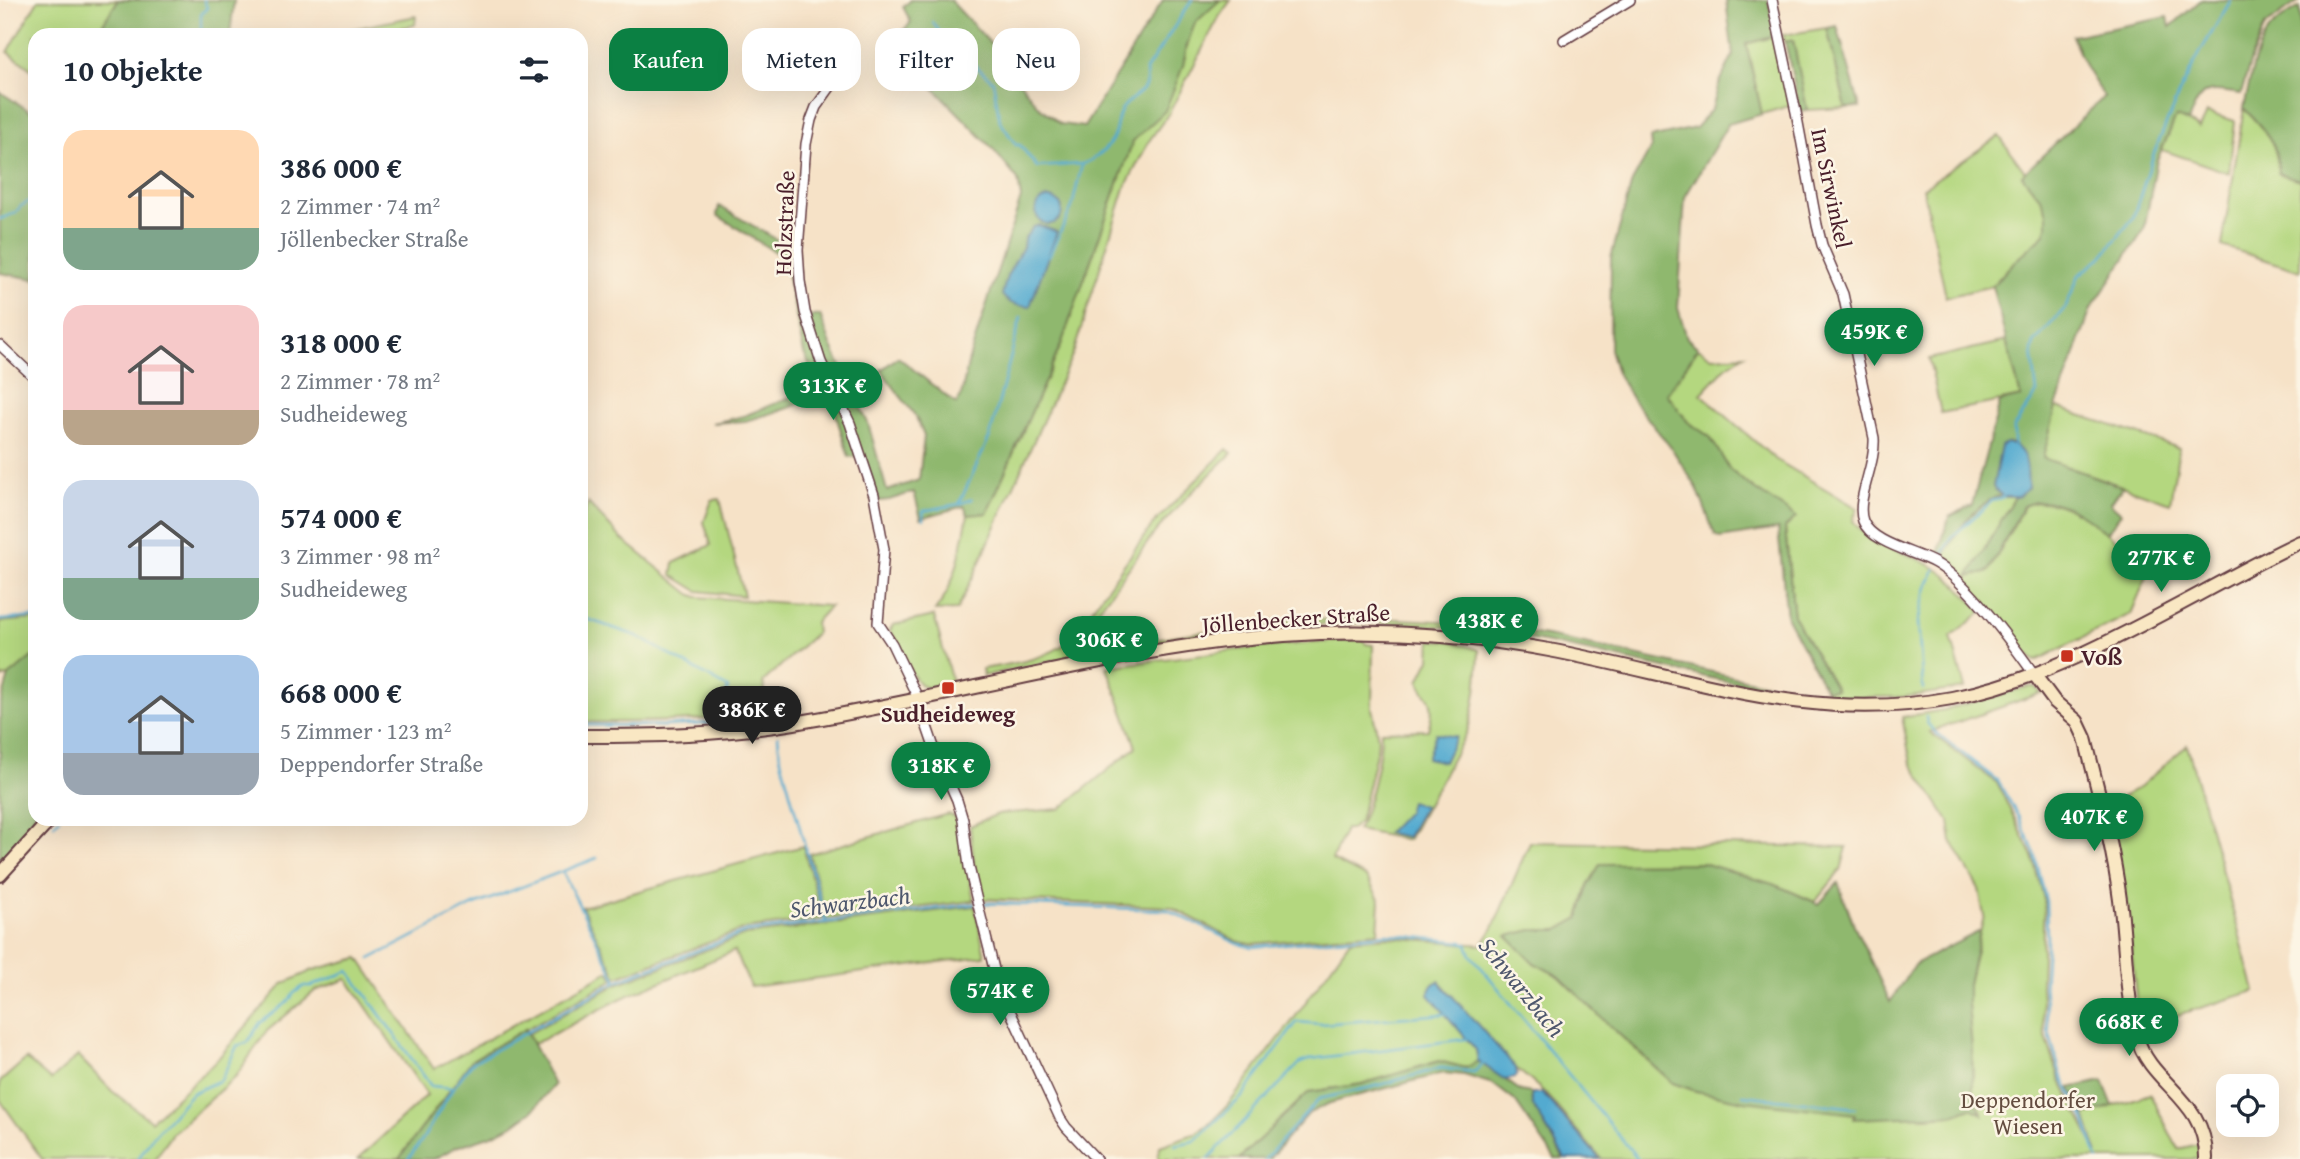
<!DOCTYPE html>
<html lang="de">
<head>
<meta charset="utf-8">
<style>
  body { margin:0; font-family:"Gentium Book Plus",serif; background:#f2f2f3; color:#1f2937; height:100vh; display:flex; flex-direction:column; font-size:26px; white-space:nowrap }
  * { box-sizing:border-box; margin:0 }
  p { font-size:23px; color:#747a83 }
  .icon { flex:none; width:38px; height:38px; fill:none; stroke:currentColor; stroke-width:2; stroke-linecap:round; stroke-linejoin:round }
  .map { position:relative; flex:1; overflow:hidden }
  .drawer { position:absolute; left:28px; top:28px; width:560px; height:798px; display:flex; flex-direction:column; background:#fff; border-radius:21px; box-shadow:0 7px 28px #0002 }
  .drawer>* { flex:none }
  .top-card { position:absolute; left:609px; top:28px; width:665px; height:63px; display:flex; gap:14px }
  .controls { position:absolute; left:2216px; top:1074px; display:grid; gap:14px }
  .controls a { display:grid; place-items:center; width:63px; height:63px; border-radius:14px; background:#fff; box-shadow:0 7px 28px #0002; font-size:35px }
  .price { position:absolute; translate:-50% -60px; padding:0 16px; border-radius:24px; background:#0b8043; color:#fff; font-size:23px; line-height:46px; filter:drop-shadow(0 2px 4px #0008) }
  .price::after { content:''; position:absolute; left:50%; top:42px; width:21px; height:16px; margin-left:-10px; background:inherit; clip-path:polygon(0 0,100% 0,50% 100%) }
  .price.on { background:#222; color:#fff }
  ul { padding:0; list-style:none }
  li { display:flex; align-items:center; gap:21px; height:175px; padding:0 35px }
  li span { display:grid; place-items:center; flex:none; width:196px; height:140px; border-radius:21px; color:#555 }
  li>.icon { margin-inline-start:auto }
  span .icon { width:84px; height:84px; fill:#fffc; stroke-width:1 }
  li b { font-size:30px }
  h2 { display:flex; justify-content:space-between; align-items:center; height:84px; padding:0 35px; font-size:30px }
  .chip { padding:0 24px; border-radius:21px; background:#fff; box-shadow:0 7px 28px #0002; font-size:24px; line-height:63px }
  .chip.on { background:#0b8043; color:#fff }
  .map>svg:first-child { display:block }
  .green { fill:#b4d77f; stroke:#7f7b55; stroke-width:2 }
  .forest { fill:#8fb86e; stroke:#6c6c4c; stroke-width:2 }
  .water { fill:#53aad0; stroke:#4e647e; stroke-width:2 }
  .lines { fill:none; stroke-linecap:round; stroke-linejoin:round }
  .stream { stroke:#53aad0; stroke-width:2.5 }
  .street-casing { stroke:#643c42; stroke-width:12 }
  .secondary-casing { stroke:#643c42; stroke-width:16 }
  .street { stroke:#fff; stroke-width:9 }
  .secondary { stroke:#f9e7c3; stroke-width:12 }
  .poi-dot { fill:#c8321e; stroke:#fcf5e5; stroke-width:2.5 }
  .labels { text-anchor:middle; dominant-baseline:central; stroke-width:5; stroke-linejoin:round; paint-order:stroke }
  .street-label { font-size:23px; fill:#4a1f2b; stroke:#fcf5e5 }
  .poi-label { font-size:23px; font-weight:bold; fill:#4a1f2b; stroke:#fcf5e5; text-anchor:start }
  .park-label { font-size:23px; fill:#644d40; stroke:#fcf5e5 }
  .water-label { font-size:24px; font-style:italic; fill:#4e576d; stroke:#fcf5e5 }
</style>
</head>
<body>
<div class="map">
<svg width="2300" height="1159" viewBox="0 0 2300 1159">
  <rect width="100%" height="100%" fill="#fcf5e5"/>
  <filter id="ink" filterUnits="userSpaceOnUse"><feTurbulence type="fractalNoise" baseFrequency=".0143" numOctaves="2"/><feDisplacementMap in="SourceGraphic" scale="14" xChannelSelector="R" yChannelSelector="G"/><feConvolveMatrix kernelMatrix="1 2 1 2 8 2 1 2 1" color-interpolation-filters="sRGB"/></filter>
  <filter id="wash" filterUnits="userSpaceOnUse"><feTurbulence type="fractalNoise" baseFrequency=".00686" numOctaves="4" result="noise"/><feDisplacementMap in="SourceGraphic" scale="28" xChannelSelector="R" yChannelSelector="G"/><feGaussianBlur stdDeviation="1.57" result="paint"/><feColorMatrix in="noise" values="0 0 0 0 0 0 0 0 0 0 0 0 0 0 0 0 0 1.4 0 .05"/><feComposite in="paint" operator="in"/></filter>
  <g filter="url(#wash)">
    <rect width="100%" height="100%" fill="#f6e2c7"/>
    <!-- green -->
    <path class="green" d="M38,0H118L96,35H35V72L8,52Z
      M1220,0H1231L1219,17L1169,113L1149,141L1125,188L1074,351L974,575L957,610L935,611C957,583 961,548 968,515L987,513L1061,345L1133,141C1152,122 1176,90 1183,64C1187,51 1188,34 1196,22C1201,14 1212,7 1220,0Z
      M416,16L415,25L368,35H323Z
      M1827,28L1846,108L1807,110L1793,41L1785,42L1783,35Z
      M1776,36L1792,105L1762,114L1746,43Z
      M2244,108C2263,130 2279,141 2278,173L2300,180V271L2222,246Z
      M2207,113L2235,121L2229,173L2162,150L2176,116L2200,128Z
      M1999,136L2025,172L2022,175L2042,200L2047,213V227L2044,235L2014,262L1992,286L1946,297L1923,188Z
      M2006,341L2021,397L1941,413L1929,359Z
      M1698,348L1712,357L1744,355L1726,367L1701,394L1775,459L1857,508L1853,521C1872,549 1912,551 1938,570C1955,581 1968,597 1982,612L1951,637L1965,688L1904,697H1830L1826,690L1835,688L1794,617L1785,527L1796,517L1754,489L1730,470L1710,438L1688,422L1667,394Z
      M2056,407L2179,448L2170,503L2042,458Z
      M1227,449L1232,453L1185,499L1156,531L1083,631V654L983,676L982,669C1012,664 1045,660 1069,641L1154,523Z
      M2001,495L2003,497H2015L1969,577L1989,571L2024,506C2064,486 2121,545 2150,569L2131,614L2036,661L2031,658L1958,570L1943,558C1955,533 1974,505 2001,495Z
      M720,499L744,596L698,591L672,575L674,563L711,545L704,522L712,500Z
      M588,503L622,539L690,594L697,597L830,606L815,622L816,633L763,682L770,713C705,721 647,723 581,722V524Z
      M934,616L952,682C944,684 932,689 924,687C912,682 897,642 890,630L893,625Z
      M1378,618L1455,622L1501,628L1500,634C1459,628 1419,623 1378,623C1284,622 1190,638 1097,653L1099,647L1276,621Z
      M35,619V657L9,676L0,678V622Z
      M1363,640L1366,644L1373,645L1372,708L1378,738L1377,749L1360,821L1351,829H1345L1332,860L1367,878L1380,901L1378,932L1252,944L1238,942L1171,907L982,899L974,865L970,826L998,814L1060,809L1136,747L1107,667C1192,655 1277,643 1363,640Z
      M1431,640L1451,641L1479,650C1478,679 1476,705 1467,732L1408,840L1357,830C1368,814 1382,751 1381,731L1428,730C1430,721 1434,710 1430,701C1427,693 1422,692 1419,681L1430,659Z
      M2027,687H2035L2041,693L1930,732L1997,783L2033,856L2044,900L2041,987L2045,1034L2059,1076L2098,1154L2085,1115L2150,1094L2178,1149L2199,1144L2201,1159H1601L1543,1091L1516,1068L1439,981L1476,1050L1478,1061L1466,1068L1439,1061L1362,1084L1309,1092L1239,1159H1158L1160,1146L1196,1133L1210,1123L1227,1106L1293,1020L1350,940L1388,937L1482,945L1493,928L1530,842L1847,847L1841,870L1815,902L1776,885L1588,886L1579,918L1558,930H1532L1508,936L1534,963L1559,976L1610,1026L1673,1083L1696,1091L1926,1117L1952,1115L1971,1108L1981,1112L1973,1098L1972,1050L1968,1004V984L1984,916L1979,889L1952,842L1949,821L1911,763L1902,717L1944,710Z
      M2187,745L2255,991L2139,1027L2126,899L2107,806L2141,786Z
      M948,814L958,818L974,901L826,919L809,854Z
      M803,846L823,919L745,929L617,977L582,907Z
      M975,906L985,956L751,987L734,951L622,998L534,1044L528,1034L617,984L745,935Z
      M359,958L434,1069L609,971L614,979L472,1060L399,1159H358L427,1095L347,979L315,991L267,1031L236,1076L172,1133L155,1159H42L0,1100V1082L26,1059L51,1080L78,1056L112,1091L151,1121L215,1062L283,984L313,970Z"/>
    <!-- forest -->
    <path class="forest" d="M118,0H234L230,35H96Z
      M911,0H950L991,44L1038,106L1061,124L1084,127L1163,0H1220L1195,23L1187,45L1183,66L1165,111L1133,141L1061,345L987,513L968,515L964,506L921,518L914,492L889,500L879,501L864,455L849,457L828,390L789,408L746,421L712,423L744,416L820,385L804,354L784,258L717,215L719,206L793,249L803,318L820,315L831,345L868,423L887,491L919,480L924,436L916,417L881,370L898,357L956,404L961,396L969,359L1021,198L1018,180L992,148L891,44L911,22L903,7Z
      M1726,0H1768L1776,36L1746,44L1762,114L1728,124L1685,197L1678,308L1687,338L1698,348L1667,394L1688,422L1710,437L1730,470L1754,489L1796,517L1785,528L1794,617L1836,689L1826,690L1787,618L1778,529L1720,538L1715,535L1697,488L1672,449L1633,400L1617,373L1610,349L1611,258L1632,182L1651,148L1650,138L1695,128L1712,109L1719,84L1733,55Z
      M2201,0H2300L2265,26L2252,56L2241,94C2205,89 2202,86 2188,122L2176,117L2157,160L2144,230L2091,309L2056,407L2043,458L2123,487L2110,503L2121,513L2107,533C2084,516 2053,491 2023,506L1989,571L1968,577L2015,497H2018L2015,444L2006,443L1993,487L2001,495C1974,505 1955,533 1943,558L1938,554L1949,517L1972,505L2000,402L2021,397L1992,286L2014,262L2044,235L2047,227V213L2042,200L2022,175L2104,97L2086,68L2072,36L2168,17L2170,27Z
      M2300,7V180L2278,173C2279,141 2263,130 2244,108C2250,83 2253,51 2269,30C2277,20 2290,13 2300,7Z
      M1837,26L1860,107L1846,108L1827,28Z
      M1793,40L1807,110L1800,111L1785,42Z
      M0,92L33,113L35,111V279L0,273Z
      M1501,628L1557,638L1790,689L1789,692C1692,678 1597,650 1500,634Z
      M32,657H35V819H41L2,860L0,858V706L9,676Z
      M1703,863L1776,885L1819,904L1838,883L1854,925L1890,1002L1915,964L1980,931L1968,984V1004L1972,1050L1973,1098L1982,1114L1971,1108L1952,1115L1854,1119L1855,1114L1744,1101L1696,1091L1673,1083L1610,1026L1559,976L1534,963L1507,936L1532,930H1558L1579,918L1588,886L1600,864Z
      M525,1029L554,1085L532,1111L513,1125L492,1135L456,1147L434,1159H399L472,1060Z
      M1439,1061L1466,1068L1478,1061L1521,1091L1531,1093L1532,1104L1564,1159H1555L1515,1101L1493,1084L1464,1075L1444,1073L1330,1103L1309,1113L1269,1159H1239L1309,1092L1362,1084Z
      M2103,1081L2113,1106L2085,1115L2070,1088Z"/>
    <!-- water -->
    <path class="water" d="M1036 211a13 13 0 1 1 26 0a13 13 0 1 1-26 0Z
      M1039,225L1057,232L1030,306C1019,307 1009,305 1002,295L1007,276L1023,247L1024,239L1033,227Z
      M2006,443C2029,447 2027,468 2028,488L2018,497H2003L1993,487L2001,446Z
      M1436,733L1456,737L1444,762L1427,758Z
      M1410,802L1424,806L1407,837L1387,833L1407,812Z
      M1439,981L1516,1068L1517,1074L1514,1078L1505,1080L1478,1061L1476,1050L1471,1044L1429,995C1429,987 1432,983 1439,981Z
      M1532,1093H1542L1600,1159H1565L1532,1104Z"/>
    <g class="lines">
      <!-- stream -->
      <path class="stream" d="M933,23L948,42L993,81L1000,121L1016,145H1020L1037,167L1082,164L1072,207L1049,256
        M201,35V14L207,8L204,0
        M1082,164C1094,161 1110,147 1114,135C1117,128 1117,116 1122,109C1134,91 1149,97 1146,70L1192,0
        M0,219L15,213L21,206L35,198
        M2014,445V427L2037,393L2032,351L2034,343L2066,307L2079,275L2101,258L2133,218L2154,153L2179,93L2201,51L2231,0
        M959,504L972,499
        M924,519L923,511L959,504L990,436L1021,317
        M1940,560L1952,537L1992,501L2003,497
        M581,617L637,636L728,688L720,713L719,723L740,718L773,714
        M0,620L35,617
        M1923,689L1918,622L1926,590L1935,569
        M1926,717L1927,723L1935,732L1998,781L2019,818L2035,854L2046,901L2047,938L2044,987L2049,1033L2061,1075L2084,1118L2098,1159
        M581,725L663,726L718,723
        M778,736L780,756L826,922
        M54,824L59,819
        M562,871L617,981
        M982,903L1168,910L1238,944L1252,947L1387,934L1462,942L1467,944L1471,955L1638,1159
        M370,959L472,906L597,858
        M1743,1095L1856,1108
        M1175,1145L1194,1141L1241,1098L1297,1022L1321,1024L1445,1014
        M138,1159L151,1139L192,1093L221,1080L237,1046L248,1042L260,1023L288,1002L294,993L304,986H312L349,971L431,1086L453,1088L472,1063L617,981L746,932L975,904
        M408,1159L422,1140L453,1088
        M1208,1159L1300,1063L1311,1059L1466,1039
        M1265,1159L1319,1099L1372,1087L1441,1068L1474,1072L1483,1064"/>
    </g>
  </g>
  <g filter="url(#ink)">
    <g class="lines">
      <defs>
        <path id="street" d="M1772,0L1796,112L1817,225L1822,245L1843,294L1874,438C1876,465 1855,500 1863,521C1871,543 1916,552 1935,563C1967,581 2012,643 2034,674
          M1564,40L1630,0
          M844,68L816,107L811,120L806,144L798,250L800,281L805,312L821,362L850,423L874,495L884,549L878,623L892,644L915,692L936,753L957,800L963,820L969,867L977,901L998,985L1060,1118L1066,1127L1096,1159
          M0,345L35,378"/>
        <path id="secondary" d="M2034,674L2054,701L2077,721L2085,738C2098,791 2113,845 2120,900C2126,945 2125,993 2137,1037C2150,1085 2207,1099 2206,1159
          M581,736C652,736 723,735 794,723C958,696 1117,648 1284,635C1373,629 1461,634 1549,650C1689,676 1807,725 1952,698C2073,675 2189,594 2300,542
          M0,875L51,819"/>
      </defs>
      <!-- street casing -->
      <use href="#street" class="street-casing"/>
      <!-- secondary casing -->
      <use href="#secondary" class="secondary-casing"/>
      <!-- street -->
      <use href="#street" class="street"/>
      <!-- secondary -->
      <use href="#secondary" class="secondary"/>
    </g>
  </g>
  <!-- markers -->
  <g class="poi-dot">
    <rect x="2060" y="649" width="14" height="14" rx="3.5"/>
    <rect x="941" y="681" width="14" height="14" rx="3.5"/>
  </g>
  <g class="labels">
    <!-- street labels -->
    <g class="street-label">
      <text transform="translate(1832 188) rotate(78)">Im Sirwinkel</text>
      <text transform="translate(784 223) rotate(-88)">Holzstraße</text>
      <text transform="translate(1296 618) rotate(-4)">Jöllenbecker Straße</text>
    </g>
    <!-- poi labels -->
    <g class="poi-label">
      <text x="2081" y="656">Voß</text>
      <text x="948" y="713" text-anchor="middle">Sudheideweg</text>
    </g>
    <!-- park labels -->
    <g class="park-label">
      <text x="2028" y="1099">Deppendorfer<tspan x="2028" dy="26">Wiesen</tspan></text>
    </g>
    <!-- water labels -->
    <g class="water-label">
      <text transform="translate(850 902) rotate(-7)">Schwarzbach</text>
      <text transform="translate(1522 987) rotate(51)">Schwarzbach</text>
    </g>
  </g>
</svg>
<div class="controls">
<a><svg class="icon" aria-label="locate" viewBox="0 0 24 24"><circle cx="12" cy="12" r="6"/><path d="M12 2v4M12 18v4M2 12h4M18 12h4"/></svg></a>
</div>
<b class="price" style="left:1874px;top:368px">459K €</b>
<b class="price" style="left:833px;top:422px">313K €</b>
<b class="price" style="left:2161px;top:594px">277K €</b>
<b class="price" style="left:1489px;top:657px">438K €</b>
<b class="price" style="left:1109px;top:676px">306K €</b>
<b class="price on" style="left:752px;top:746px">386K €</b>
<b class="price" style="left:941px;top:802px">318K €</b>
<b class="price" style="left:2094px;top:853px">407K €</b>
<b class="price" style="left:1000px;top:1027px">574K €</b>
<b class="price" style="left:2129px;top:1058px">668K €</b>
<div class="top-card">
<a class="chip on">Kaufen</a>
<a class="chip">Mieten</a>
<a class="chip">Filter</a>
<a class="chip">Neu</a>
</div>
<section class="drawer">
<h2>10 Objekte<svg class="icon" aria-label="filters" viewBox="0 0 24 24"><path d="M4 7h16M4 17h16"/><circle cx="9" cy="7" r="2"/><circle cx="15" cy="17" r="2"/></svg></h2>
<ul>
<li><span style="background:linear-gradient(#ffd9b3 70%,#7fa58c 0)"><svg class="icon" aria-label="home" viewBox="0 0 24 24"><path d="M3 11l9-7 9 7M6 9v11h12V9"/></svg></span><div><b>386 000 €</b><p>2 Zimmer · 74 m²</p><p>Jöllenbecker Straße</p></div></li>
<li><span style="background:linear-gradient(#f6c9c9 75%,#b9a48a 0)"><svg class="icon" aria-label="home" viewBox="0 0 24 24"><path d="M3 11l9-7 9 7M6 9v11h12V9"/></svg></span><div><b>318 000 €</b><p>2 Zimmer · 78 m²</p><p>Sudheideweg</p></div></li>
<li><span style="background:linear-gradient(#c9d6e8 70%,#7fa58c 0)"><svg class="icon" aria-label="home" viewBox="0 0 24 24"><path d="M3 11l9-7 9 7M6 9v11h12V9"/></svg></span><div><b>574 000 €</b><p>3 Zimmer · 98 m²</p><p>Sudheideweg</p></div></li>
<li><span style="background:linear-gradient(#a9c7e8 70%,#9aa5b1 0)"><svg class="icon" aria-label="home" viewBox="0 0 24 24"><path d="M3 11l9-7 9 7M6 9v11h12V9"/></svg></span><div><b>668 000 €</b><p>5 Zimmer · 123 m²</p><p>Deppendorfer Straße</p></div></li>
</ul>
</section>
</div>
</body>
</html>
